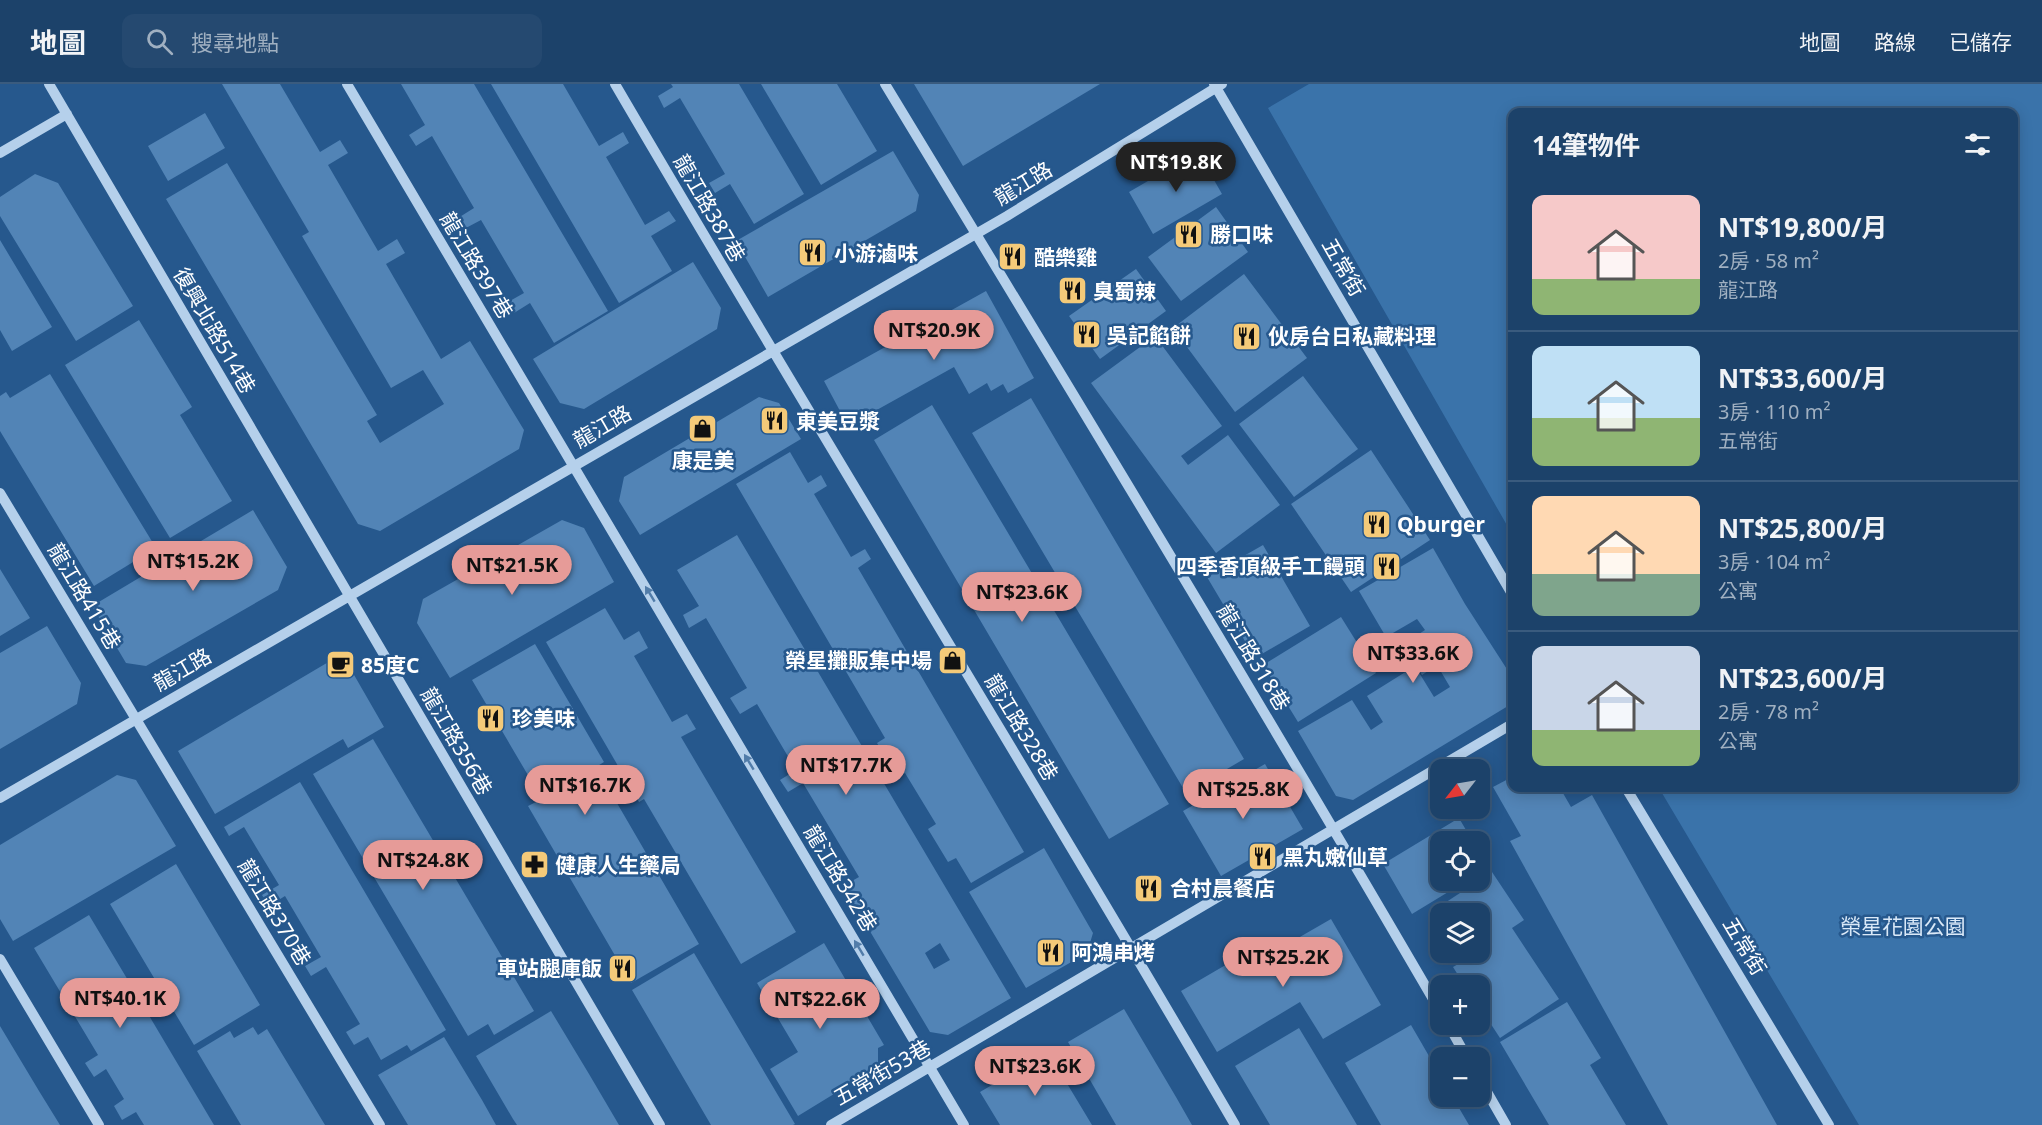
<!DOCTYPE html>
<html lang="zh-TW">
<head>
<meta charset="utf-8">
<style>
  body { margin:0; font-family:"Noto Sans","Noto Sans TC",sans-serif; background:#254970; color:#f1f3f6; height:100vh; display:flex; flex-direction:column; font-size:22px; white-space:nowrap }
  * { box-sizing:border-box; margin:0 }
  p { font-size:20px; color:#a0b0c1 }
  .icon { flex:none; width:33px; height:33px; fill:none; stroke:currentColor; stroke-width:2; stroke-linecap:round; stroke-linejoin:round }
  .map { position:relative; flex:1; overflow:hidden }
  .drawer { position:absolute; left:1508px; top:24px; width:510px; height:684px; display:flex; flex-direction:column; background:#1c426a; border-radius:12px; box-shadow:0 3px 15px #0003,0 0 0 2px #3a5b7e }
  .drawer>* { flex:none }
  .needle { width:39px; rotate:239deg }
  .fabs { position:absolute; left:1430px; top:675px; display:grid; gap:12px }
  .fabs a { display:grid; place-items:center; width:60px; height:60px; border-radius:12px; background:#1c426a; box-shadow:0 3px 15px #0003,0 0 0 2px #3a5b7e; font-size:30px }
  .price { position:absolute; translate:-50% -51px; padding:0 14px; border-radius:21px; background:#e69b98; color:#111; font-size:20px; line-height:39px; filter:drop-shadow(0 2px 3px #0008) }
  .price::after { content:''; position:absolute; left:50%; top:36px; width:18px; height:14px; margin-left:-9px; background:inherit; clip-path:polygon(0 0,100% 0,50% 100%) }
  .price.active { background:#222; color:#fff }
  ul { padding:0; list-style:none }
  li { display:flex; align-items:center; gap:18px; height:150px; padding:0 24px }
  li+li { border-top:2px solid #3a5b7e }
  li span { display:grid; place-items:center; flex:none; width:168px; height:120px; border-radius:12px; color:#555 }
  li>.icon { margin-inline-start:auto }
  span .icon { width:72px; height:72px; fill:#fffc; stroke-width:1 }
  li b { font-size:26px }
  h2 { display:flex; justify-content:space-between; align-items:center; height:72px; padding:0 24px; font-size:26px }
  header { display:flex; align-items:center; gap:36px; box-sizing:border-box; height:84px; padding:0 30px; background:#1c426a; border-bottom:2px solid #3a5b7e }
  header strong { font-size:28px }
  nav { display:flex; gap:33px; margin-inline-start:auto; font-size:21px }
  .search { width:420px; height:54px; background:#254970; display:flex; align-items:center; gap:15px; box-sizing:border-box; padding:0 21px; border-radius:12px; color:#a0b0c1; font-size:22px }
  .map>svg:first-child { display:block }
  .green { fill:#3a73aa }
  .building { fill:#5284b6; fill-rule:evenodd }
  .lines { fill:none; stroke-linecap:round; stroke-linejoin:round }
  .minor { stroke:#b5d0eb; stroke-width:10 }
  .oneway { fill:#517ca9 }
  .labels { text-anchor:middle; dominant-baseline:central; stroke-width:5; stroke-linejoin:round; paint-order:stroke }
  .street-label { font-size:21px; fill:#fff; stroke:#26588d }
  .poi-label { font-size:21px; font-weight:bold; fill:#fff; stroke:#26588d; text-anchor:start }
  .park-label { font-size:21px; fill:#dae9f8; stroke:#26588d }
</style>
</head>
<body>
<header>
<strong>地圖</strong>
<div class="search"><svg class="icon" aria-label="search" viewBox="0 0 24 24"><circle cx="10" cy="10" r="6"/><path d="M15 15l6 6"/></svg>搜尋地點</div>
<nav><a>地圖</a><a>路線</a><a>已儲存</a></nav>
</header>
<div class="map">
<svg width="2042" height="1041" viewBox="0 0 2042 1041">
  <rect width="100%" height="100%" fill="#26588d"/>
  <!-- green -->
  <path class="green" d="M1309,0H2042V1041H1859L1659,704H2013V28H1512V450L1268,24Z"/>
  <!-- building -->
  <path class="building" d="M222,0H280L320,68L340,56L348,69L328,81L378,167L397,155L405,169L386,180L441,275L470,257L524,346L519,365L380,447L358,440L166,115L227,79L377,331L367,337L380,359L444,320L423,286L391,304L302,152L309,148Z
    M401,0H474L608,227L554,259L530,219L514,229L508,218L524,209L481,136L464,145L458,134L474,124L432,52L416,62L409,51L425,41Z
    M491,0H563L599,62L623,48L629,59L606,73L645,141L669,127L676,137L651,152L672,187L619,219Z
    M671,0H739L804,110L754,140L730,100L715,109L709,99L725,90L680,14L664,24L658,12L673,3Z
    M761,0H837L877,67L821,101Z
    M914,0H1100L963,82Z
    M205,29L225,64L168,97L148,62Z
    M893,67L919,111L916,127L768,213L736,157Z
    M1198,68L1222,110L1153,150L1129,108Z
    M35,90L58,99L133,222L76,257L0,132V113Z
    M1216,123L1248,168L1181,217L1148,173Z
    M0,156L52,243L12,267L0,246Z
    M693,178L721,224L717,245L584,325L560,319L533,275Z
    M1136,185L1166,227L1100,275L1069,232Z
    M1244,190L1307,274L1235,328L1173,244Z
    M986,207L1034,294L1008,309L1003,300L991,307L987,299L969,310L954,283L848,342L824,297Z
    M139,236L192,323L180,331L232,417L170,454L65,281Z
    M1155,252L1222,342L1181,372L1188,381L1228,351L1280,421L1216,469L1091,299Z
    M50,290L156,464L94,502L0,347V312L6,308L10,314Z
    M1303,292L1358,365L1294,413L1239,340Z
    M759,313L779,319L801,355L640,451L619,417L624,393Z
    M1031,314L1244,675L1186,709L972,349Z
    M932,321L1169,720L1109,755L874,356Z
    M1371,366L1430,456L1351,508L1291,420Z
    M790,368L808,399L821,391L827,402L814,410L851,473L865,465L871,475L858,484L1024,768L971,799L956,774L948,778L928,745L936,740L905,689L897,693L877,659L885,654L736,400Z
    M253,426L287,483L278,506L146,582L126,579L92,522Z
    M562,436L584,444L614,498L450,594L417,539L423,515Z
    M737,451L1011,914L948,951L930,948L843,802L859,793L803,699L788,708L780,696L796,686L757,620L740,630L730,614L747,604L706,534L689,544L683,531L699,522L677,486ZM940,859L950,876L934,885L925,869Z
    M1263,461L1310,542L1255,574L1207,493Z
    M1433,464L1465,520L1512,593V611L1508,622L1353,716L1336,712L1298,647L1352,616L1371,646L1383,638L1367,612L1415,582L1434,613L1450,603L1437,581L1422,591L1402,561L1425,546L1417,535L1386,553L1359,507Z
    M0,485L30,534L0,552Z
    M605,524L624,556L639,547L648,564L634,572L672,638L687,630L696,645L681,653L796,848L741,880L644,715L639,718L546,558Z
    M1341,533L1376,589L1298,638L1263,581Z
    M47,542L81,599L77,620L0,665V569Z
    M535,560L604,678L596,683L699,860L631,899L528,722L542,715L472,596Z
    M342,570L384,643L348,664L343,655L215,730L178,667Z
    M373,655L534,927L494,951L488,940L468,952L313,690Z
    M1265,680L1303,745L1221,792L1183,727Z
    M117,691L136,696L176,762L13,857L0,835V761Z
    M1512,693V704H1560L1571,723L1592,711L1777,1041H1668L1510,757L1521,752L1493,703Z
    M300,698L446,946L411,967L407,961L381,976L368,953L354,961L346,948L360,940L326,883L311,892L305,882L321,873L285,812L269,822L262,811L279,801L259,768L244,743L229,752L224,743Z
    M1459,734L1473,758H1440V796H1468L1412,830L1383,780Z
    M1044,764L1093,849L1087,869L1026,904L969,808Z
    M1479,768L1489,784L1479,790Z
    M176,780L260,921L194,961L110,820Z
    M1492,788L1524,836L1512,844L1559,915L1500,954L1479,922V902H1465L1453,883L1460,879L1453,868H1479V830H1440V848L1428,830Z
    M89,831L138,913L214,1041H144L136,1028L122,1036L114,1022L124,1015L106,985L94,993L85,979L98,971L34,864Z
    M1331,835L1381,921L1323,955L1300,918L1217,968L1181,907L1265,858L1272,869Z
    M824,859L884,961L878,964V983L798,1032L770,985L798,968L757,899Z
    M694,869L795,1040L793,1041H711L632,906Z
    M1567,918L1601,974L1590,981L1626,1041H1549L1500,958Z
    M1124,925L1176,1013L1192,1041H1116L1068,958Z
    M551,927L589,990L619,1041H517L513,1035L476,972Z
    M1411,941L1440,991V1012H1452L1469,1041H1381L1345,979Z
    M0,942L39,1007L60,1041H0Z
    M253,943L258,951L267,945L325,1041H241L197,967L230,947L234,954Z
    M1299,944L1347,1024L1357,1041H1270L1235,982Z
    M444,953L482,1016L496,1041H408L378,991Z
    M1048,968L1092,1041H1000L980,1008Z"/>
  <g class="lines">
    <!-- minor -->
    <path class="minor" d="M49,0L660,1041
      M347,0L964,1041
      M615,0C819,349 1032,692 1235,1041
      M885,0C1072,308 1259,616 1440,927
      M1214,0L1512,510
      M0,69L67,30
      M0,409L380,1041
      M1626,704L1829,1041
      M0,714L1007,132L1222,0
      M0,875L99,1041
      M1448,940L1467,974
      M1479,994L1506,1041
      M831,1041L1512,640"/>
  </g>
  <!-- one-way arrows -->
  <defs><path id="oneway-solid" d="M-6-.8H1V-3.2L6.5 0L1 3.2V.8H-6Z" transform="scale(1.5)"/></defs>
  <g class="oneway">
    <use href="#oneway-solid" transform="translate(650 510) rotate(-121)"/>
    <use href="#oneway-solid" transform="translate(749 678) rotate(-121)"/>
    <use href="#oneway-solid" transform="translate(859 864) rotate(-121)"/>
  </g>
  <!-- icons -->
  <defs>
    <symbol id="restaurant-square" viewBox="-11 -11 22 22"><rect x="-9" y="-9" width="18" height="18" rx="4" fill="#f4ca79" stroke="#26588d"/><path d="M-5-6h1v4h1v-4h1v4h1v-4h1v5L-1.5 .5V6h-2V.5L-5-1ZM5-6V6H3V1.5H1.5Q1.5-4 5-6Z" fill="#111"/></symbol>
    <symbol id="shop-square" viewBox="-11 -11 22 22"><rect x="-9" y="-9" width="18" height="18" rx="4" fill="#f4ca79" stroke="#26588d"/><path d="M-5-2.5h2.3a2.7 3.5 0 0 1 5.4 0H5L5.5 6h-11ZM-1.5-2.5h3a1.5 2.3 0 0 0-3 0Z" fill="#111"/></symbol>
    <symbol id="cafe-square" viewBox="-11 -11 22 22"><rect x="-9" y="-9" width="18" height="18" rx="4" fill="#f4ca79" stroke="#26588d"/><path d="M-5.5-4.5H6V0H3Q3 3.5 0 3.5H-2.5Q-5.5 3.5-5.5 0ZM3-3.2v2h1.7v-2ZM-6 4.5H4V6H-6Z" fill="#111"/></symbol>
    <symbol id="pharmacy-square" viewBox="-11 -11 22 22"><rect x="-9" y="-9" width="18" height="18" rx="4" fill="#f4ca79" stroke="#26588d"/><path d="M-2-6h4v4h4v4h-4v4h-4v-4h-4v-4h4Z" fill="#111"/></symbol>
  </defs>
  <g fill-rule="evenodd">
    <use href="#restaurant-square" x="1172" y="134" width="33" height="33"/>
    <use href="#restaurant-square" x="796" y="152" width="33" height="33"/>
    <use href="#restaurant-square" x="996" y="156" width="33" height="33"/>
    <use href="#restaurant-square" x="1056" y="190" width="33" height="33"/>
    <use href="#restaurant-square" x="1070" y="234" width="33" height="33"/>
    <use href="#restaurant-square" x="1230" y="236" width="33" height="33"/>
    <use href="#restaurant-square" x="758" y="320" width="33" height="33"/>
    <use href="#shop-square" x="686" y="328" width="33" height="33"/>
    <use href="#restaurant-square" x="1360" y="424" width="33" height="33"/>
    <use href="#restaurant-square" x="1370" y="466" width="33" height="33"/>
    <use href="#shop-square" x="936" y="560" width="33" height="33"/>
    <use href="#cafe-square" x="324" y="564" width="33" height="33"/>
    <use href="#restaurant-square" x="474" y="618" width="33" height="33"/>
    <use href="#restaurant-square" x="1246" y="756" width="33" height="33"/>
    <use href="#pharmacy-square" x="518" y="764" width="33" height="33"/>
    <use href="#restaurant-square" x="1132" y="788" width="33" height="33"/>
    <use href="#restaurant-square" x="1034" y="852" width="33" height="33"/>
    <use href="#restaurant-square" x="606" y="868" width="33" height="33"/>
  </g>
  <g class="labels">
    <!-- street labels -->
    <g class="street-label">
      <text transform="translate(1023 99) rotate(-31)">龍江路</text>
      <text transform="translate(710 124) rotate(60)">龍江路387巷</text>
      <text transform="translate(477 181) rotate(59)">龍江路397巷</text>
      <text transform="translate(1344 183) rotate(60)">五常街</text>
      <text transform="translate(215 246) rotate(60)">復興北路514巷</text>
      <text transform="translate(602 342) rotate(-30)">龍江路</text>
      <text transform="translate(85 512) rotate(59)">龍江路415巷</text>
      <text transform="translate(1254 573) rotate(59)">龍江路318巷</text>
      <text transform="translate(182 585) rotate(-30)">龍江路</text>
      <text transform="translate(1022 643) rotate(59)">龍江路328巷</text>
      <text transform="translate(457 657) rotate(60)">龍江路356巷</text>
      <text transform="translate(841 794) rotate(59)">龍江路342巷</text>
      <text transform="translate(275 828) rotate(59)">龍江路370巷</text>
      <text transform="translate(1745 862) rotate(59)">五常街</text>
      <text transform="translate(882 988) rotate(-30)">五常街53巷</text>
    </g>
    <!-- poi labels -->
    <g class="poi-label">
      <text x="1210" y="150">勝口味</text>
      <text x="834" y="169">小游滷味</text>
      <text x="1034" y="173">酷樂雞</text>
      <text x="1093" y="207">臭蜀辣</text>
      <text x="1107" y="251">吳記餡餅</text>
      <text x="1268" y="252">伙房台日私藏料理</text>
      <text x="796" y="337">東美豆漿</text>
      <text x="703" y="376" text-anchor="middle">康是美</text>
      <text x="1397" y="440">Qburger</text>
      <text x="1365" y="482" text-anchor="end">四季香頂級手工饅頭</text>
      <text x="932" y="576" text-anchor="end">榮星攤販集中場</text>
      <text x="361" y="581">85度C</text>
      <text x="512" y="634">珍美味</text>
      <text x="1283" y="773">黑丸嫩仙草</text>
      <text x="555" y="781">健康人生藥局</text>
      <text x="1170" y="804">合村晨餐店</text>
      <text x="1071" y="868">阿鴻串烤</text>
      <text x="602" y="884" text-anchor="end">車站腿庫飯</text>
    </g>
    <!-- park labels -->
    <g class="park-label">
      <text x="1903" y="842">榮星花園公園</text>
    </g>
  </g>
</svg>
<div class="fabs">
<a><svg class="needle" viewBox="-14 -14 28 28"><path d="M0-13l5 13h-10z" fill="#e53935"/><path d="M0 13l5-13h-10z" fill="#a0b0c1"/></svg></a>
<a><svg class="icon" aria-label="locate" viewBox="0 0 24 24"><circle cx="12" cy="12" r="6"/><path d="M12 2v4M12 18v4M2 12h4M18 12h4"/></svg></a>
<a><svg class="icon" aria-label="layers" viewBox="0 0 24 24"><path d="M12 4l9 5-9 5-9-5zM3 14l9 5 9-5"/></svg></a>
<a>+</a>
<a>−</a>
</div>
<b class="price active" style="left:1176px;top:109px">NT$19.8K</b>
<b class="price" style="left:934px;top:277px">NT$20.9K</b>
<b class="price" style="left:193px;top:508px">NT$15.2K</b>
<b class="price" style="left:512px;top:512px">NT$21.5K</b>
<b class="price" style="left:1022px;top:539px">NT$23.6K</b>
<b class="price" style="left:1413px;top:600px">NT$33.6K</b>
<b class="price" style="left:846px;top:712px">NT$17.7K</b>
<b class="price" style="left:585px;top:732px">NT$16.7K</b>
<b class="price" style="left:1243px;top:736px">NT$25.8K</b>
<b class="price" style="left:423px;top:807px">NT$24.8K</b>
<b class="price" style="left:1283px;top:904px">NT$25.2K</b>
<b class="price" style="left:120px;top:945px">NT$40.1K</b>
<b class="price" style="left:820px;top:946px">NT$22.6K</b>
<b class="price" style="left:1035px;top:1013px">NT$23.6K</b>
<section class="drawer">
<h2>14筆物件<svg class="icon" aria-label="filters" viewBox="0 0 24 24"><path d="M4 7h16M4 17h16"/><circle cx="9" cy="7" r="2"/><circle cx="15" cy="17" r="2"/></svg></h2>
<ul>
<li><span style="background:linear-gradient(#f6c9c9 70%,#8fb573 0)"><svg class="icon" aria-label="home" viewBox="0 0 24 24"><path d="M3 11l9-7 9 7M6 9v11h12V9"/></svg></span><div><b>NT$19,800/月</b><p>2房 · 58 m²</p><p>龍江路</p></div></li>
<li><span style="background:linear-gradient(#bfe0f5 60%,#8fb573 0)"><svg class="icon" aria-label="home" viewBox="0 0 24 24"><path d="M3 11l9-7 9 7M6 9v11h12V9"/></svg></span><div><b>NT$33,600/月</b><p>3房 · 110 m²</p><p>五常街</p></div></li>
<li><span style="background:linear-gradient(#ffd9b3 65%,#7fa58c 0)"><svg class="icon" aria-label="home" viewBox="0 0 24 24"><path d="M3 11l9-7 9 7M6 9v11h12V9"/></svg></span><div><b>NT$25,800/月</b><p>3房 · 104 m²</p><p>公寓</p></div></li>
<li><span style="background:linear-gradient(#c9d6e8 70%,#8fb573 0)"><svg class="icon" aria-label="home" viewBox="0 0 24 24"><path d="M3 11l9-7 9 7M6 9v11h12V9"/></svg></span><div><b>NT$23,600/月</b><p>2房 · 78 m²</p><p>公寓</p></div></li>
</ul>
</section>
</div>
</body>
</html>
